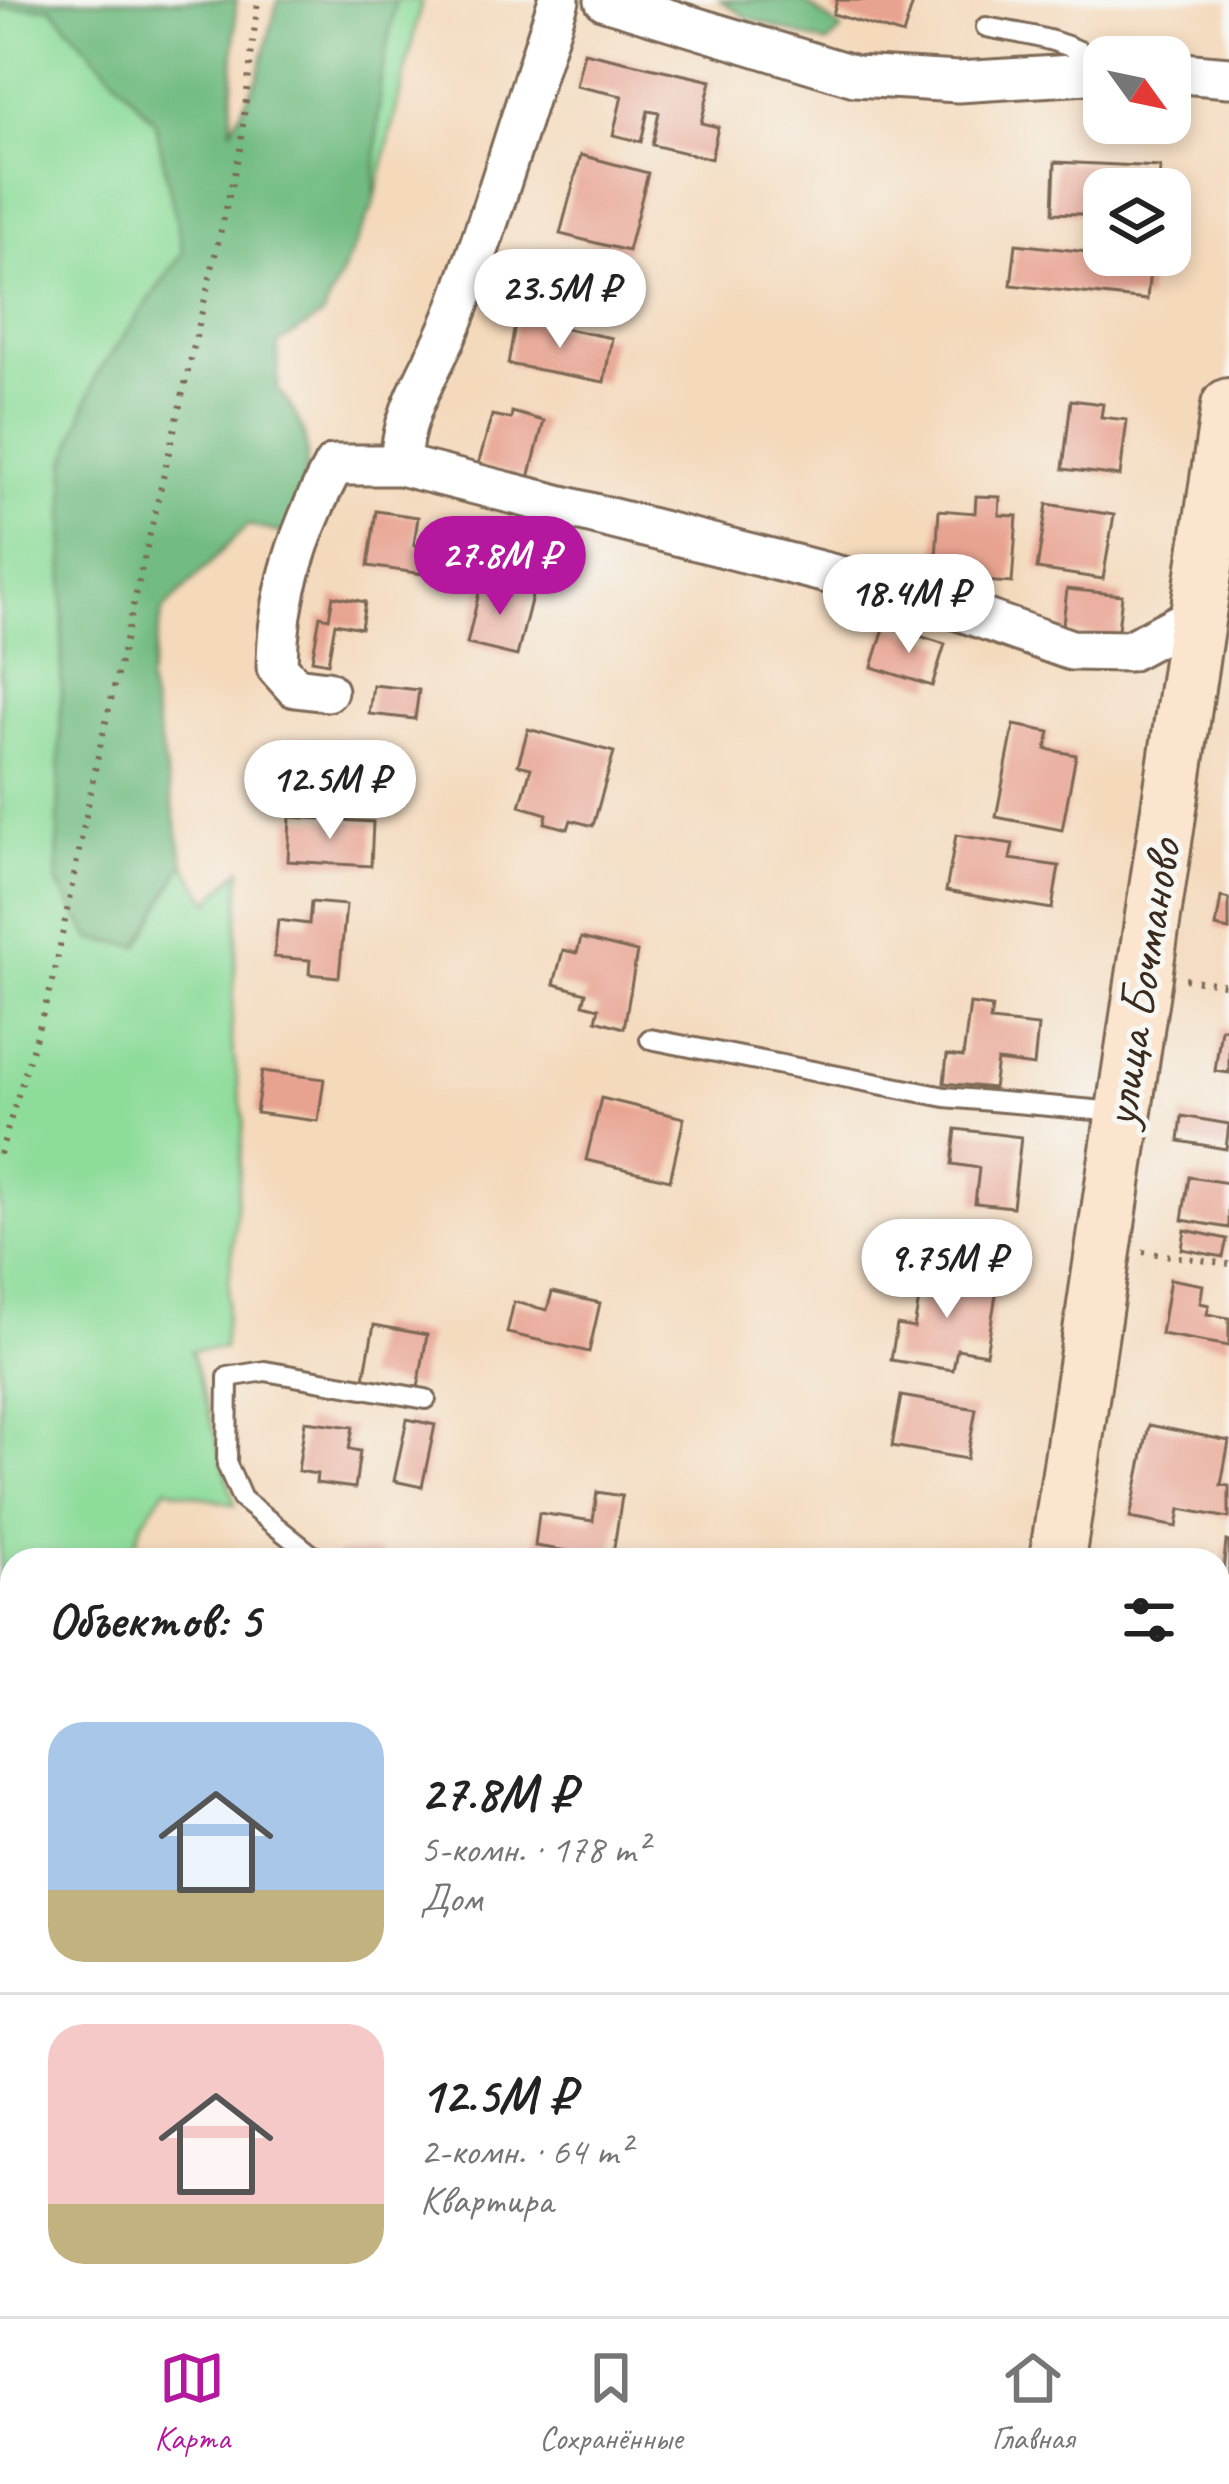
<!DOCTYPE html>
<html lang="ru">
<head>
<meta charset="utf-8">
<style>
  body { margin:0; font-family:Caveat,sans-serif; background:#f2f2f2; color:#222; height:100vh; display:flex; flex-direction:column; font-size:45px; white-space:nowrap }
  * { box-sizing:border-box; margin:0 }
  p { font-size:39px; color:#767676 }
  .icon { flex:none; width:66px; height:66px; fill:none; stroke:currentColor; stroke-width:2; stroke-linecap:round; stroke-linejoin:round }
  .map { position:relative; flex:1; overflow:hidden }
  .details { position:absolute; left:0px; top:1548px; width:1230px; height:768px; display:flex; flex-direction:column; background:#fff; border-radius:36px 36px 0 0; box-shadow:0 6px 18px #0003 }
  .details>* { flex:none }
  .needle { width:78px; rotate:123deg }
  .tools { position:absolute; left:1083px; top:36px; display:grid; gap:24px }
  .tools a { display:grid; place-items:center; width:108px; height:108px; border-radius:24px; background:#fff; box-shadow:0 6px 18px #0003; font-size:60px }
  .price { position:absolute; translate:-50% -102px; padding:0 27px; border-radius:42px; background:#fff; color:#222; font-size:39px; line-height:78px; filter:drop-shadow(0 3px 6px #0008) }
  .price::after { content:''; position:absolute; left:50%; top:72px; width:36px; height:27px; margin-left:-18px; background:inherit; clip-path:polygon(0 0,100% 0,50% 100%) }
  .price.current { background:#b5179e; color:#fff }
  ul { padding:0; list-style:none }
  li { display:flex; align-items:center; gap:36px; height:300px; padding:0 48px }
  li+li { border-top:3px solid #e0e0e0 }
  li span { display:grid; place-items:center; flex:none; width:336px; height:240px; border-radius:36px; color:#555 }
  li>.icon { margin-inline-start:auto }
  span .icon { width:144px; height:144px; fill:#fffc; stroke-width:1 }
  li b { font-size:51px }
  h2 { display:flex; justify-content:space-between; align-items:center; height:144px; padding:0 48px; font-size:51px }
  .tab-bar { display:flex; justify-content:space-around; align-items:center; height:168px; border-top:3px solid #e0e0e0; background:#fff; font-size:33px; color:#767676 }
  .tab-bar a { display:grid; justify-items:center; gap:6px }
  .tab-bar .current { color:#b5179e }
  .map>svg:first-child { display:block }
  .green { fill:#8ddc9a; stroke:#64835c; stroke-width:3 }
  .forest { fill:#72bc82; stroke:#567350; stroke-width:3 }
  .building { fill:#e8a290 }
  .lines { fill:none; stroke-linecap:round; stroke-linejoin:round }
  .service-casing { stroke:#7c6755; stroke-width:24 }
  .minor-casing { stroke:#7c6755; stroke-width:45 }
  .secondary-casing { stroke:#7c6755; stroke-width:60 }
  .path { stroke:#7c6755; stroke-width:6; stroke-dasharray:3 9; stroke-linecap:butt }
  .service { stroke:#fff; stroke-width:18 }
  .minor { stroke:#fff; stroke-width:39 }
  .secondary { stroke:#fbe5cf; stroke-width:54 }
  .labels { text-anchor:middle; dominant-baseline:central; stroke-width:10; stroke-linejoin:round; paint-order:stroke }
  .street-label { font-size:51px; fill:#3b2a1e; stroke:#f6f6f2 }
</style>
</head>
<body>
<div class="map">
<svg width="1229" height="2316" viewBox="0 0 1229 2316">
  <rect width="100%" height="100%" fill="#f6f6f2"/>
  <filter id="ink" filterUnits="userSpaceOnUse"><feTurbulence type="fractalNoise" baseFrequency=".00833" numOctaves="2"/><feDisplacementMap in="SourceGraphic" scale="24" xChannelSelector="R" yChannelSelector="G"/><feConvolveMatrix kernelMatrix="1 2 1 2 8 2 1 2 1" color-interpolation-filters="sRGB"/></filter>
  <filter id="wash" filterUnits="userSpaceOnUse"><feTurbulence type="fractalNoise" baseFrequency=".004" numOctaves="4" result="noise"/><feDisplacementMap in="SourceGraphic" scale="48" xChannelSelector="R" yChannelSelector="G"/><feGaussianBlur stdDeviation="2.7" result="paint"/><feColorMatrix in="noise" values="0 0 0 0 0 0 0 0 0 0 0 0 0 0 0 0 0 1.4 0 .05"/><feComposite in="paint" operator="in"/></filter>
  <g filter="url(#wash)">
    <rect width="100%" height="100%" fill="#f4d9bb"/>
    <!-- green -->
    <path class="green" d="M396,0H422L374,204L380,83Z
      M51,7L156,122L183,252L96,376L138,945L184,863L209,902L241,869L231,1037L244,1122L223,1348L191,1351L235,1505L166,1488L141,1525L131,1560H12V1923L0,1940V8Z
      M0,2168L12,2194V2304H65L68,2316H0Z"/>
    <!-- forest -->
    <path class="forest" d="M0,0H236L231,130L258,77L278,0H396L380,83L374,204L322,316L278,344V390C323,443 306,474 289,535L248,525L163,610L148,683L184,863L139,946L91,939L57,882L66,462L96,376L183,252L155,122L51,7L0,8Z
      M720,0H802L842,30L827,44L746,17Z"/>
    <g id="blocks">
      <!-- building -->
      <path class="building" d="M837,0H914L903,35L833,14Z
        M584,52L711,81L701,123L718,127L711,159L652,145L659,113L648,111L641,142L613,135L622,96L576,86Z
        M581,155L648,173L628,251L560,234Z
        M1055,162L1160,167L1159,189H1104V215L1053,213Z
        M1016,244L1151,259L1147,300L1011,285Z
        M516,319L612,338L604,382L508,364Z
        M1071,400L1103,404L1101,417L1127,420L1120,476L1063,469Z
        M512,412L544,421L529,478L478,465L492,415L511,419Z
        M976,496L1000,497L999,515L1017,516L1012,583L967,580L968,562L936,559L939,510L975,513Z
        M1047,504L1114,515L1103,579L1037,569Z
        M376,511L418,517L414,545L428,547L424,574L368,566Z
        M482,580L533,592L517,656L467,644Z
        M1067,589L1122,595L1117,638L1062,632Z
        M333,596L365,602L361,628L335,623L328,663L312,660L320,616L329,618Z
        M885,625L945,644L932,686L872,667Z
        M373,685L419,690L415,719L369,714Z
        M1014,725L1050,732L1046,749L1076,755L1062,830L996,817Z
        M528,729L614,752L593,826L571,820L568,829L545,823L547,814L520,806L531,768L518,765Z
        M290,817L373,822L371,866L288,861Z
        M956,835L1013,844L1010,859L1059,866L1052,909L946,891Z
        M1221,897L1229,899V930L1216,927Z
        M311,902L346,905L339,977L309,974L310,960L274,957L278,920L309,924Z
        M581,938L637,952L624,1028L596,1020L599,1008L583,1004L586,993L554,984L563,950L577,953Z
        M970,1004L992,1007L990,1021L1038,1026L1034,1066L997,1061L993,1088L944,1083L947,1055L963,1057Z
        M1221,1028L1229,1029V1073L1215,1071Z
        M262,1071L324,1079L318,1121L256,1113Z
        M601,1098L684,1118L670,1180L586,1160Z
        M1182,1116L1229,1124L1226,1149L1179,1141Z
        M956,1129L1021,1137L1013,1207L975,1203L979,1168L952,1164Z
        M1189,1177L1229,1183V1228L1182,1220Z
        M1185,1230L1227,1239L1223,1257L1182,1249Z
        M924,1271L998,1283L986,1354L957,1349L953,1370L891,1360L897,1325L914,1328Z
        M1170,1279L1203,1285L1200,1303L1209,1305L1207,1314L1229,1318V1346L1161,1334Z
        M552,1292L600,1303L589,1352L507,1333L514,1302L547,1310Z
        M374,1325L427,1335L418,1388L364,1378Z
        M901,1396L976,1409L967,1459L892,1446Z
        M407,1419L435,1425L422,1487L394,1481Z
        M305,1421L353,1427L349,1449L360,1451L355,1488L316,1483L317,1474L298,1471Z
        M1149,1425L1229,1441L1221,1485L1229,1486V1518L1180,1509L1177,1527L1130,1518Z
        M597,1492L622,1496L612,1560H586L587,1554L535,1546L539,1513L593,1521Z
        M1226,1541L1229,1542V1627L1218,1626Z
        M381,1551V1560H338L337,1554Z
        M1218,1695L1227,1696L1221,1737H1218Z
        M169,2304H224L221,2316H187L167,2311Z
        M718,2304H801L840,2315L715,2316Z
        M1010,2304H1111L1109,2316H1024L1008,2314Z"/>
    </g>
  </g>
  <g filter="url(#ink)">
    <use href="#blocks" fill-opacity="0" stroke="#7c6755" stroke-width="3"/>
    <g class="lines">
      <defs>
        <path id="service" d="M986,27C1028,35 1069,40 1104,65
          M650,1039L945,1097L1117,1112
          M318,1560L242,1499L227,1465L228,1377L265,1371L426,1399
          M0,1972L12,1937
          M0,2120L12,2154"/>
        <path id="minor" d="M559,0C525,103 495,208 457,310C437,365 402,404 400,465L922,597L1071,650L1129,651L1197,615
          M605,0L855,76L958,82L1104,73
          M1170,72L1229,77
          M327,691L295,687L277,667C277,594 300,528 334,465H400
          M79,2304L84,2316"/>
        <path id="secondary" d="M1057,1560L1229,406
          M930,2316L932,2304"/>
      </defs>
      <!-- service casing -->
      <use href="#service" class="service-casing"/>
      <!-- minor casing -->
      <use href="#minor" class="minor-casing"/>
      <!-- secondary casing -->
      <use href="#secondary" class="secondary-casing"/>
      <!-- path -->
      <path class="path" d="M1185,979L1229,985
        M0,1154L53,981L97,760L240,149L258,0
        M1143,1252L1229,1264
        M1218,1668L1229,1669
        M1218,1938L1229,1939
        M1218,2200L1229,2202
        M0,2233L12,2238"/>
      <!-- service -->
      <use href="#service" class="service"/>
      <!-- minor -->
      <use href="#minor" class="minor"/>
      <!-- secondary -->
      <use href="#secondary" class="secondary"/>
    </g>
  </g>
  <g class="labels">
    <!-- street labels -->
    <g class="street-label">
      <text transform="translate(1141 983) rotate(-81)">улица Бочманово</text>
    </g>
  </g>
</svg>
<div class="tools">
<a><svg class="needle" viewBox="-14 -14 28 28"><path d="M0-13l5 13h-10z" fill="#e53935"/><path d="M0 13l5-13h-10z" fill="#767676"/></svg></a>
<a><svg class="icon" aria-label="layers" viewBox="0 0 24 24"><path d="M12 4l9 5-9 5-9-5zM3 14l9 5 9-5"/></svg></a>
</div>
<b class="price" style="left:560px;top:351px">23.5M ₽</b>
<b class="price current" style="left:500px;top:618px">27.8M ₽</b>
<b class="price" style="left:909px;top:656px">18.4M ₽</b>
<b class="price" style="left:330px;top:842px">12.5M ₽</b>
<b class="price" style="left:947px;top:1321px">9.75M ₽</b>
<section class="details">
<h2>Объектов: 5<svg class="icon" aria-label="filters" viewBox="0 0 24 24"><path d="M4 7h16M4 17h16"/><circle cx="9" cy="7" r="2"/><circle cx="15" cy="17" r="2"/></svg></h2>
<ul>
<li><span style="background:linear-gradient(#a9c7e8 70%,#c2b280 0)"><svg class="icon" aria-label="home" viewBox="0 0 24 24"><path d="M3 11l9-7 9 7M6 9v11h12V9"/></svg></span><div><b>27.8M ₽</b><p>5-комн. · 178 m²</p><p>Дом</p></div></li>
<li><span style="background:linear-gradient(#f6c9c9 75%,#c2b280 0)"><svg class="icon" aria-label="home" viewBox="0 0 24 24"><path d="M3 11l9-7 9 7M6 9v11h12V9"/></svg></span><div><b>12.5M ₽</b><p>2-комн. · 64 m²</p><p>Квартира</p></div></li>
</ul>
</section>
</div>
<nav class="tab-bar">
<a class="current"><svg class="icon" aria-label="map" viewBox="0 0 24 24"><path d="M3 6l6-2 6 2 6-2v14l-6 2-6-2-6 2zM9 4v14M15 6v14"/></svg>Карта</a>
<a><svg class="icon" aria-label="saved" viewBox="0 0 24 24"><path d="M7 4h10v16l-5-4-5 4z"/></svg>Сохранённые</a>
<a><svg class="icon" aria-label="home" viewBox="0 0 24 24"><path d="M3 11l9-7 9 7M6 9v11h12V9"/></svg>Главная</a>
</nav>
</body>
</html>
